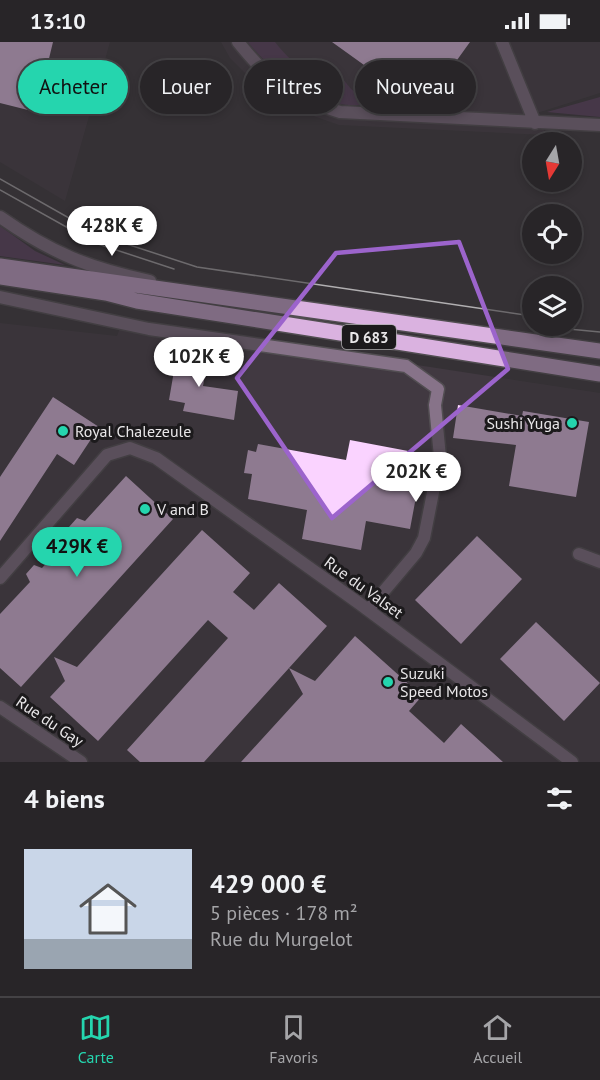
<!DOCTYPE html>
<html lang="fr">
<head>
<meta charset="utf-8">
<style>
  body { margin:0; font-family:"PT Sans",sans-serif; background:#302d30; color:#f1f3f6; height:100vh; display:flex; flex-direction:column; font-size:22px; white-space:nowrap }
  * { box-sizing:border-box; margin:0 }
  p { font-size:20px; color:#a5a5a8 }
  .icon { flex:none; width:33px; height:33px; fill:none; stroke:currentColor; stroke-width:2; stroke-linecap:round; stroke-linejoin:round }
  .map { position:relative; height:720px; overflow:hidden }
  .drawer { display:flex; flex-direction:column; background:#282528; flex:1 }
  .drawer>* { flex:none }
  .hud { position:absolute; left:18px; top:18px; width:564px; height:54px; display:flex; gap:12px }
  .needle { width:39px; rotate:191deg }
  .fabs { position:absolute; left:522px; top:90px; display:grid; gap:12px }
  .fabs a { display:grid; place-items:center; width:60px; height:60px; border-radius:50%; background:#282528; box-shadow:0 3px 9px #0003,0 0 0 2px #444245; font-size:30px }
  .price { position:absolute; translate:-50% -51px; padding:0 14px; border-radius:21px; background:#fff; color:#222; font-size:20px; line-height:39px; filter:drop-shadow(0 2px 3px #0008) }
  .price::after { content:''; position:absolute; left:50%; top:36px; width:18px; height:14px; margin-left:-9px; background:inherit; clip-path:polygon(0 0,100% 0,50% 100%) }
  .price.on { background:#25d5ae; color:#111 }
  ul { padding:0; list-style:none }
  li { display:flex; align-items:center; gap:18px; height:150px; padding:0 24px }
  li span { display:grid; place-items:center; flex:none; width:168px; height:120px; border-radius:0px; color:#555 }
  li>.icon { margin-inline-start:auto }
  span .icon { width:72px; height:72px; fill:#fffc; stroke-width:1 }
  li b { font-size:26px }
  h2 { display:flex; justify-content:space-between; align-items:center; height:72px; padding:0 24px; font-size:26px }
  .tag { padding:0 21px; border-radius:27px; background:#282528; box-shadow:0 3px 9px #0003,0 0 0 2px #444245; font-size:21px; line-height:54px }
  .tag.on { background:#25d5ae; color:#111 }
  .status { display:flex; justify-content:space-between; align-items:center; height:42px; padding:0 30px; background:#282528; direction:ltr }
  .status svg { height:16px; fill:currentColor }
  .tab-bar { display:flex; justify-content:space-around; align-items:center; height:84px; border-top:2px solid #444245; background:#282528; font-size:16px; color:#a5a5a8 }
  .tab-bar a { display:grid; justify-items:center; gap:3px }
  .tab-bar .on { color:#25d5ae }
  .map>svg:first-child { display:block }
  .built { fill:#413941 }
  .green { fill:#5c3f60 }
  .building { fill:#fad3ff }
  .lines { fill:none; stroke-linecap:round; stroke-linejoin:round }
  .minor-casing { stroke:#524e52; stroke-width:15 }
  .tertiary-casing { stroke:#524e52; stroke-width:15 }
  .primary-casing { stroke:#524e52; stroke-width:18 }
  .minor { stroke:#877389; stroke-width:12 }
  .tertiary { stroke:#877389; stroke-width:12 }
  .primary { stroke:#dab2e0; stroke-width:15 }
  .tram { stroke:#b1afb1; stroke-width:1.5 }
  .marked { fill:none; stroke:#9c64cc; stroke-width:4.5; stroke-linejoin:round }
  .poi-dot { fill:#25d5ae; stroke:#1c1a1c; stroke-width:2 }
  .labels { text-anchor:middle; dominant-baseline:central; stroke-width:6; stroke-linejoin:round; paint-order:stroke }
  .shield { fill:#1c1a1c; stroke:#acaaac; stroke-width:1.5 }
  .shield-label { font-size:15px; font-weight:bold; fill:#e9e7e9 }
  .poi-label { font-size:16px; fill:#e9e7e9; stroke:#1c1a1c; text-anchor:start }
  .street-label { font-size:16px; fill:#e9e7e9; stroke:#1c1a1c }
</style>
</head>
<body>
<div class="status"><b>13:10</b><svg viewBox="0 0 49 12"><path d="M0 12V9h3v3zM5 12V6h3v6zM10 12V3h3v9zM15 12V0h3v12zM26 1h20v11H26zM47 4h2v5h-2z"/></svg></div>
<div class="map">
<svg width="600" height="720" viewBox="0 0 600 720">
  <rect width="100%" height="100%" fill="#353135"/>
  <!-- built -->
  <path class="built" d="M0,0H110L65,159L0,120Z
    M221,0H600V51L537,71L546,93L339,83L274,60L230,16Z
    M123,278L600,351V720H0V281L117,294Z"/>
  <!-- green -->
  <path class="green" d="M248,0H275C293,23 312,38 342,36L351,47L366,58L364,62C325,71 270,29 248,0Z
    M600,55V75L547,70Z
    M0,184L35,209L65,223L0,214Z"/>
  <!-- building -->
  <path class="building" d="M0,0H53L36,70L0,61Z
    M332,0H470L429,57L423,53L417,61Z
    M169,310L208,317L203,344L238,349L234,378L183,369L185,361L169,358L174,329L165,328Z
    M53,355L99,385L74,423L57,412L0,499V435Z
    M458,363L522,374L523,369L589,380L576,455L509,444L516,403L453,396Z
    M350,398L424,412L410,487L366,479L361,508L302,497L307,468L248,457L252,432L244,431L248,408L256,410L258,402L346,418Z
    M126,434L173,477L21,645L0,626V572L30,540L26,532L34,523L42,526L72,493L69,485L77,476L85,479Z
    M202,488L250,531L233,550L254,568L279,541L327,584L204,720H140L127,708L228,596L208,578L98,699L50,655L65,639L54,615L77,625Z
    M477,494L522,537L461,602L415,558Z
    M536,580L600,641L564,679L500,617Z
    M355,594L422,654L409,669L444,701L461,682L503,720H241L303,652L289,626L315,639Z"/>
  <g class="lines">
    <defs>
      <path id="minor" d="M238,0C273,43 287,53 340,70L600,83
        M502,0L535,81
        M0,255L149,287L406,324L438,347L435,363L440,415L424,496L416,511L368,568
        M579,512L600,520
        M0,536L107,413L130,406L156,416L360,562L572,720
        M0,665L81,720"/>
      <path id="tertiary" d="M0,175C51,211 89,226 150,239"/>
      <path id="primary" d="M0,224L600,309
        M0,235L106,251L137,259L600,332"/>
    </defs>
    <!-- minor casing -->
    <use href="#minor" class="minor-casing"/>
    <!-- tertiary casing -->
    <use href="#tertiary" class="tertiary-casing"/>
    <!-- primary casing -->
    <use href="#primary" class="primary-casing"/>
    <!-- minor -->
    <use href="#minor" class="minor"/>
    <!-- tertiary -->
    <use href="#tertiary" class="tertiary"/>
    <!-- primary -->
    <use href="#primary" class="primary"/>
    <!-- tram -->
    <path class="tram" d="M0,137L99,193L197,225L532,274
      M0,148L95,201L174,227
      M537,284L600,290"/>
  </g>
  <!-- marked area -->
  <path d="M0 0H600V720H0ZM459,200L508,327L332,476L237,336L336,211Z" fill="#353135" fill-opacity=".55" fill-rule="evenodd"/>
  <path class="marked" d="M459,200L508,327L332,476L237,336L336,211Z"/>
  <!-- markers -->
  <g class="poi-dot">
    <circle cx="572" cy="381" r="6"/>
    <circle cx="63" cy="389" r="6"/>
    <circle cx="145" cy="467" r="6"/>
    <circle cx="388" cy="640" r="6"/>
  </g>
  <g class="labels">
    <!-- shield labels -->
    <rect class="shield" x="342" y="283" width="54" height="24" rx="4.5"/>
    <g class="shield-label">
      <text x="369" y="295">D 683</text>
    </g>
    <!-- poi labels -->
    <g class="poi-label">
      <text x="560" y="381" text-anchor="end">Sushi Yuga</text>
      <text x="75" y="389">Royal Chalezeule</text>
      <text x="157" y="467">V and B</text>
      <text x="400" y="631">Suzuki<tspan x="400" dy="18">Speed Motos</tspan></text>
    </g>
    <!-- street labels -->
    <g class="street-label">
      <text transform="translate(364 545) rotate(36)">Rue du Valset</text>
      <text transform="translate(50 679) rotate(34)">Rue du Gay</text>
    </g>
  </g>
</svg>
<div class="fabs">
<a><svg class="needle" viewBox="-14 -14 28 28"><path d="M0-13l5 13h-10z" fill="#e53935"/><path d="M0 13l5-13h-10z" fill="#a5a5a8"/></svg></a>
<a><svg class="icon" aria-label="locate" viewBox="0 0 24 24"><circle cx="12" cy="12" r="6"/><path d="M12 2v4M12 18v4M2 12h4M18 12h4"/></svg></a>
<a><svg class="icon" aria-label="layers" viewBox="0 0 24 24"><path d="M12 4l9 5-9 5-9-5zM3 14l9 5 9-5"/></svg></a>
</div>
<b class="price" style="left:112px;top:215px">428K €</b>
<b class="price" style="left:199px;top:346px">102K €</b>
<b class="price" style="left:416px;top:461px">202K €</b>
<b class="price on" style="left:77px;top:536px">429K €</b>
<div class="hud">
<a class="tag on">Acheter</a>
<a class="tag">Louer</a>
<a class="tag">Filtres</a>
<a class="tag">Nouveau</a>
</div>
</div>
<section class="drawer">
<h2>4 biens<svg class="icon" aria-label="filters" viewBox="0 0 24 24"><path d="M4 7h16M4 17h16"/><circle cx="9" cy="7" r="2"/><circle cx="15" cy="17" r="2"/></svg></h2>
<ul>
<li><span style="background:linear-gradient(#c9d6e8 75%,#9aa5b1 0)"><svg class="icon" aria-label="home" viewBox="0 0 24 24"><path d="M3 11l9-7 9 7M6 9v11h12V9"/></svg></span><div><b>429 000 €</b><p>5 pièces · 178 m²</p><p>Rue du Murgelot</p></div></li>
</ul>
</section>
<nav class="tab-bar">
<a class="on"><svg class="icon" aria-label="map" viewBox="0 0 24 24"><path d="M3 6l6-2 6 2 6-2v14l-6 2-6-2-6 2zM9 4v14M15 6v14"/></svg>Carte</a>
<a><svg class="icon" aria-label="saved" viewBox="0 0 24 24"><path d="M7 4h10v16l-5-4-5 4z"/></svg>Favoris</a>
<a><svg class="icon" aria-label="home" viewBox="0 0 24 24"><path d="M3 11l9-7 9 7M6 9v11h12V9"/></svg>Accueil</a>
</nav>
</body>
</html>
